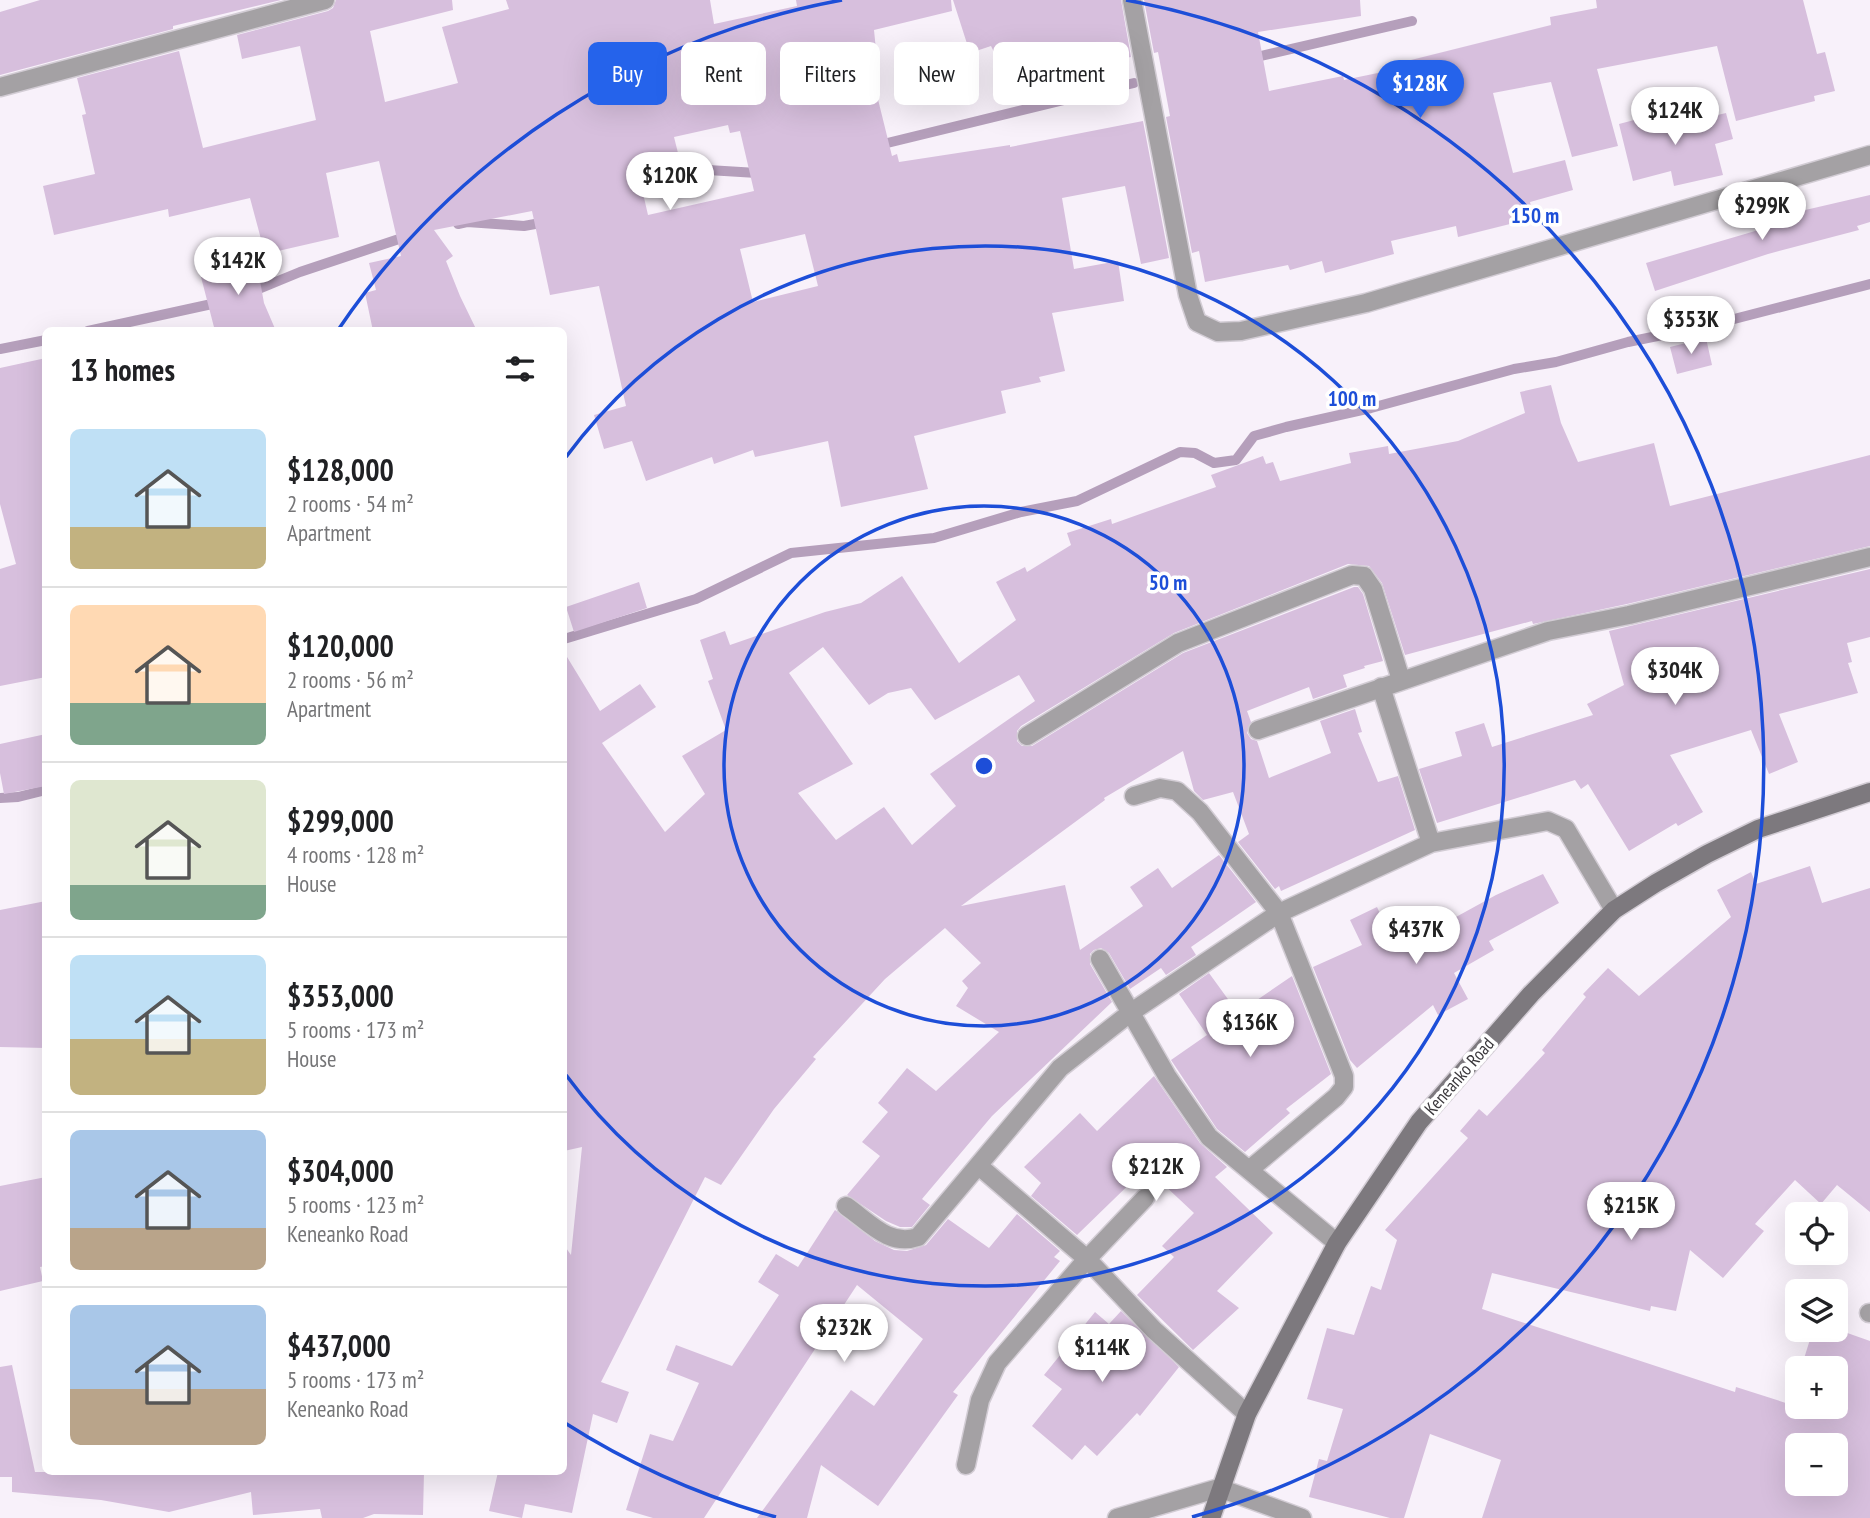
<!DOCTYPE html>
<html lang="en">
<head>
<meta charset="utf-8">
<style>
  body { margin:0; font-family:"PT Sans Narrow",sans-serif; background:#f6f6f6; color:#202124; height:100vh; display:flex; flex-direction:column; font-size:26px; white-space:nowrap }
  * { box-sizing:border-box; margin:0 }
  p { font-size:23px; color:#757577 }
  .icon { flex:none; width:38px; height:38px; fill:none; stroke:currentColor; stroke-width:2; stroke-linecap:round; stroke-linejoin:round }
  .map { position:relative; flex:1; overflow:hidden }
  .side { position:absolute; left:42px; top:327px; width:525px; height:1148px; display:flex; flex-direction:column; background:#fff; border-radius:10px; box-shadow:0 7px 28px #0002 }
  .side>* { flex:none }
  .banner { position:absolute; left:588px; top:42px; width:665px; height:63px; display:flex; gap:14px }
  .controls { position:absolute; left:1785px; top:1202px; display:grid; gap:14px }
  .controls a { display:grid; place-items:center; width:63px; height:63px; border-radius:10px; background:#fff; box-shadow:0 7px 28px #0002; font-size:35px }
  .price { position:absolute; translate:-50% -60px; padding:0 16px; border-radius:24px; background:#fff; color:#222; font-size:23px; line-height:46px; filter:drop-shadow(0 2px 4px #0008) }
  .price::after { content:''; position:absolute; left:50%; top:42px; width:21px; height:16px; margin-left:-10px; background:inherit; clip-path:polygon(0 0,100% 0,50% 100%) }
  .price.on { background:#2563eb; color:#fff }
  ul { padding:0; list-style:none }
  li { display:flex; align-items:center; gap:21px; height:175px; padding:0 28px }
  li+li { border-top:2px solid #e0e0e0 }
  li span { display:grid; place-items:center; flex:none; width:196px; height:140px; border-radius:10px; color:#555 }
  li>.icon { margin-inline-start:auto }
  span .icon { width:84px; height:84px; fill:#fffc; stroke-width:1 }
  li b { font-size:30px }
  h2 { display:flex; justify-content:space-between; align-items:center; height:84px; padding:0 28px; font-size:30px }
  .chip { padding:0 24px; border-radius:10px; background:#fff; box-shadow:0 7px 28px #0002; font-size:24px; line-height:63px }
  .chip.on { background:#2563eb; color:#fff }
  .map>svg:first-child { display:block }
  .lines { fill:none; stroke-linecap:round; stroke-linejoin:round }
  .stream { stroke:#b59fbb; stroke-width:10 }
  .building { fill:#d7bfdd; fill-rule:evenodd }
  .street-casing { stroke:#d2ccd4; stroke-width:21 }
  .secondary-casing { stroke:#d2ccd4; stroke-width:21 }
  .street { stroke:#a4a1a4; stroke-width:18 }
  .secondary { stroke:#7d797e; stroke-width:18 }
  .ring { fill:none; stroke:#1d4ed8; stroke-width:3.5 }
  .labels { text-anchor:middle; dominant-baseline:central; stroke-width:7; stroke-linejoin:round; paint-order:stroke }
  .street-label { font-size:18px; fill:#3a373b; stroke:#fff }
  .centre { fill:#1d4ed8; stroke:#fff; stroke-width:3.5 }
  .ring-label { font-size:21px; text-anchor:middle; font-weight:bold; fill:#1d4ed8; stroke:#fff; stroke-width:7; stroke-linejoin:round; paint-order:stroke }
</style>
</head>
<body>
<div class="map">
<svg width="1870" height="1518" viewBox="0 0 1870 1518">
  <rect width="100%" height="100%" fill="#f8f1fa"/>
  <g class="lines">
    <!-- stream -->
    <path class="stream" d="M1248,59L1412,21
      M875,146L1134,83
      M632,198L662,179L708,170L757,173L763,171
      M458,224L467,222L524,226L546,222
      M249,293L300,272L408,236
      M88,331L221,302
      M0,349L46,340
      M564,639L696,599L791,553L934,538L1021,512L1077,501L1180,452L1195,453L1214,463L1236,460L1254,436L1286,427L1371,408L1514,369L1556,362L1628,342L1711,325L1870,284
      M0,798L18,797L46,790"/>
  </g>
  <!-- building -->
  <path class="building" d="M40,0H281L173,26V29L0,75V12Z
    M336,0H452L453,10L370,31L385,102L458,83L442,27L509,9L506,0H710L714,24L797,6L796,0H951L952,11L874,30L876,50L866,51L892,156L897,154L899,162L1010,145V147L1143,121L1169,258L1141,264L1125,186L1062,198L1074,269L1118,261L1124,301L1052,313L1065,371L1039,377L1041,382L1001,391L1006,413L914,436L928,489L841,507L828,441L755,457L753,450L714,464L712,457L646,481L632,441L604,449L594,415L626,406L599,286L550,295L532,211L434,230L453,256L446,261L460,296L477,331H373L365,293L376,290L369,263L401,256L379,161L326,173L339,237L265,254L250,198L169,217L168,209L54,235L43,186L95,174L82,115L86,114L77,78L179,51L203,148L316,120L300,46L242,59L237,35L328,11L333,8ZM728,125L730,133L740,131L754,191L648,215L636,163L678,153L674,137ZM805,234L818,286L753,302L740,249Z
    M953,0H1121L1131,57L1027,77L1024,59L1003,70L991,46L970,53Z
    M1144,0H1360L1361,16L1258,32L1269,91L1343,76L1344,80L1397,69L1395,64L1551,25L1550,17L1597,8L1596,0H1803L1817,54L1825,52L1835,91L1814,96L1815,101L1736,121L1717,46L1597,69L1618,146L1572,157L1551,82L1493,93L1513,173L1565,160L1573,190L1530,202L1534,218L1458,237L1456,226L1391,241L1394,254L1325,273L1322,261L1290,270L1288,265L1205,282L1199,251L1192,253L1166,117L1170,116L1158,52L1154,53Z
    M1676,109L1680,124L1726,113L1733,139L1715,144L1723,175L1674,186L1671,171L1633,181L1619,124Z
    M1870,195V222L1857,226L1859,230L1768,254L1655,291L1646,263L1803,217L1801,211Z
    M255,253L264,303L276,331H215L201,277L225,272L222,262Z
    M1706,338L1712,365L1677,374L1670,347Z
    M46,358V677L0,686V569L16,564L0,504V368Z
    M1551,385L1561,423L1578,462L1654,443L1670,506L1870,455V546L1627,604L1533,624L1532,621L1405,655L1382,583L1369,566L1348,564L1174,633L1021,726L1017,731V741L1022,746H1032L1183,653L1354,587H1358L1363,594L1383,661L1364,666L1365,668L1343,675L1347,687L1313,699L1309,687L1247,711L1251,722L1247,733L1251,739L1257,741L1269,778L1331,753L1320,721L1355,709L1362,732L1358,733L1378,782L1398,776L1415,830L1281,891L1279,886L1275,889L1238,842L1249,834L1233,792L1203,800L1194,791L1183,751L1104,798L1105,800L961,906L1065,885L1080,950L1143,906L1130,887L1158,868L1172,888L1219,855L1256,902L1191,947L1196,955L1166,975L1161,968L1130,989L1109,953L1101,948L1094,950L1090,954V964L1112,1002L992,1116L922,1199L930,1205L912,1227H900L886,1221L847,1195L880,1156L862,1142L888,1112L878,1103L907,1068L936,1091L999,1032L956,1006L968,988L962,981L981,963L945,928L885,979L813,1057L816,1059L774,1109L721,1185L705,1177L601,1382L629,1392L617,1423L593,1414L572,1513L525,1504L522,1518L489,1511L498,1472H564V1245L571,1255L582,1147L564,1151V652L600,711L640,684L656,707L602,743L665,832L705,794L682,756L726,730L708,681L713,679L700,640L725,631L730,645L825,612L861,603L902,576L959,663L1016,620L996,582L1025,567L1027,572L1071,545L1067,533L1111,519L1112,524L1216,487L1211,475L1263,456L1266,464L1273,462L1280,481L1351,463L1349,453L1388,446L1389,454L1458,441L1525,413L1520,392ZM823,647L869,705L888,693L911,688L935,720L1019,675L1035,701L930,774L956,806L912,845L884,807L836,840L798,793L853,764L789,673Z
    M1870,569V637L1847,643L1852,662L1848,663L1858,693L1779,714L1798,762L1769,774L1751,730L1670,755L1703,812L1678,826L1676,823L1629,851L1588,784L1581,789L1575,780L1437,823L1419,769L1462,756L1455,732L1484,723L1492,747L1593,715L1587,704L1624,685L1609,631Z
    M639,582L647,608L574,632L566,607Z
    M46,734V786L4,794L0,773V744Z
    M1810,866L1822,903L1870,888V1212L1837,1185L1821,1204L1795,1180L1755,1224L1764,1231L1723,1278L1690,1250L1676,1311L1651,1306L1650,1311L1492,1273L1482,1309L1735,1392L1736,1387L1789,1404L1797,1379V1407H1836V1368H1801L1813,1330L1836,1329L1870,1341V1518H1482L1501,1460L1430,1434L1404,1518H1390L1309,1497L1319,1459L1327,1461L1343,1409L1307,1399L1327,1328L1354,1335L1371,1286L1381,1290L1397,1240L1385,1230L1468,1138L1460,1131L1479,1109L1487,1116L1545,1053L1542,1050L1586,997L1583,994L1608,968L1639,996L1731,917L1717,890L1751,872L1756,884ZM1797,1446H1836V1484H1797Z
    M1543,874L1559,903L1489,941L1494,950L1454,973L1468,999L1438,1015L1433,1005L1357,1068L1350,1060L1313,967L1362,945L1350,920L1377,907L1389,933L1439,910L1445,923L1496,895Z
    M46,901V1048L0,1047V910Z
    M1209,973L1238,1013L1292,976L1331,1074L1286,1109L1290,1113L1245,1152L1217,1129L1171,1060L1207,1035L1179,994Z
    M1154,1076L1200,1143L1227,1167L1215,1177L1273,1233L1217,1291L1239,1308L1193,1350L1137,1295L1174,1257L1162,1246L1194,1213L1146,1168L1077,1235L1031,1196L1041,1183L1024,1167L1080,1113L1097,1131Z
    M46,1177V1266L40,1267L43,1281L0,1291V1186Z
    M835,1210L875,1241L894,1250L907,1251L926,1245L948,1219L989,1248L1017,1214L1060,1251L1054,1257L1060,1261L953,1392L958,1395L878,1506L821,1465L807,1518H757L851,1390L874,1406L923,1339L857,1285L704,1518H653L626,1510L650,1434L673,1441L699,1383L666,1370L676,1345L732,1366L779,1295L758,1282L776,1254L798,1267Z
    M1121,1311L1179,1367L1140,1416L1137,1413L1097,1456L1085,1445L1072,1460L1032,1426L1062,1389L1044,1375L1095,1312L1109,1324Z
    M12,1365L35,1472H424L423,1515L374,1514L363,1518H322L320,1509L253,1515L251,1492L169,1512L101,1500L12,1492V1477H0V1367Z"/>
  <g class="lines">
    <defs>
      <path id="street" d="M1132,0L1188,295L1197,322L1218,332L1241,331L1366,303L1870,155
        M0,87L325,0
        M1381,687L1431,843
        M1258,730L1548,631L1629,615L1870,557
        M1027,736L1178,643L1352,575L1364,576L1373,589L1401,680
        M1134,796L1160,788L1177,791L1200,812L1279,913L1344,1076V1087L1336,1097L1249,1170
        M1100,959L1167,1076L1209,1137L1337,1243
        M979,1166L1087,1259L1154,1330L1247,1414
        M846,1206C869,1222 889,1247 918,1237L1060,1068L1130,1013L1279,913L1431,843L1548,821L1566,829L1614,910
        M1869,1313H1870
        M966,1465L980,1400L997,1363L1087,1259L1145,1198
        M1117,1518L1219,1488L1302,1518"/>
      <path id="secondary" d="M1211,1518L1247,1414L1337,1243L1419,1122L1531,994L1614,910L1656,883L1707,854L1758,829L1870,792"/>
    </defs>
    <!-- street casing -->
    <use href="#street" class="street-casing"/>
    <!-- secondary casing -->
    <use href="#secondary" class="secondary-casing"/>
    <!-- street -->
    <use href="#street" class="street"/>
    <!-- secondary -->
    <use href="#secondary" class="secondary"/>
  </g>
  <!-- distance rings -->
  <g class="ring">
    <circle cx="984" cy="766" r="260"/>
    <path d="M566 457A520 520 0 1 1 566 1075"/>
    <path d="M776 1517A779 779 0 0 1 565 1423M338 330A779 779 0 0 1 842 0M1126 0A779 779 0 0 1 1192 1517"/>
  </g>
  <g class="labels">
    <!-- street labels -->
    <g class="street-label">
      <text transform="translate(1459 1076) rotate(-49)">Keneanko Road</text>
    </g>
  </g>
  <circle cx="984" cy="766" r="10" class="centre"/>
  <g class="ring-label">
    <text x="1535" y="223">150 m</text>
    <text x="1352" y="406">100 m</text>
    <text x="1168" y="590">50 m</text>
  </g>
</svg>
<div class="controls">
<a><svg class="icon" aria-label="locate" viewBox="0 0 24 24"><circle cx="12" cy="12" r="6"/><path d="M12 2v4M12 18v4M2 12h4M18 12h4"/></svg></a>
<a><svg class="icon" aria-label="layers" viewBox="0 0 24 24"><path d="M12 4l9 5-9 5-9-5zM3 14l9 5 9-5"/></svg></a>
<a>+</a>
<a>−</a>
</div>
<b class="price on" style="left:1420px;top:120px">$128K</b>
<b class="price" style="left:1675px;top:147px">$124K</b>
<b class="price" style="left:670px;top:212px">$120K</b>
<b class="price" style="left:1762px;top:242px">$299K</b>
<b class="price" style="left:238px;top:297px">$142K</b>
<b class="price" style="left:1691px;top:356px">$353K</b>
<b class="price" style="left:1675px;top:707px">$304K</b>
<b class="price" style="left:1416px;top:966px">$437K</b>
<b class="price" style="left:1250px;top:1059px">$136K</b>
<b class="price" style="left:1156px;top:1203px">$212K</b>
<b class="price" style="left:1631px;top:1242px">$215K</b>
<b class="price" style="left:844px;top:1364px">$232K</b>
<b class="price" style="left:1102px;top:1384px">$114K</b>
<div class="banner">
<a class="chip on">Buy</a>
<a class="chip">Rent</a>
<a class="chip">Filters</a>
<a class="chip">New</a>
<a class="chip">Apartment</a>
</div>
<section class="side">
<h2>13 homes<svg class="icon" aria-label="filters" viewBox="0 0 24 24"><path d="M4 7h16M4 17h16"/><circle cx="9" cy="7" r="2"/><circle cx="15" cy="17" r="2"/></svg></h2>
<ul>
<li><span style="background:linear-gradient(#bfe0f5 70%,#c2b280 0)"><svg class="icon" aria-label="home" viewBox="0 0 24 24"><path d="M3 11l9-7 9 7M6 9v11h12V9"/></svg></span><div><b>$128,000</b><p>2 rooms · 54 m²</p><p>Apartment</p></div></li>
<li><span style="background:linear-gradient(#ffd9b3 70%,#7fa58c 0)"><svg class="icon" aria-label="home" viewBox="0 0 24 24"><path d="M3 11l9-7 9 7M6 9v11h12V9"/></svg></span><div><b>$120,000</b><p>2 rooms · 56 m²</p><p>Apartment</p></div></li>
<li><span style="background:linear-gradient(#dfe7d0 75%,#7fa58c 0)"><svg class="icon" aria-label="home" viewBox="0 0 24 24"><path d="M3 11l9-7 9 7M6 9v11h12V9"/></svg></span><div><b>$299,000</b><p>4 rooms · 128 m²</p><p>House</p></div></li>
<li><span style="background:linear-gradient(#bfe0f5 60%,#c2b280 0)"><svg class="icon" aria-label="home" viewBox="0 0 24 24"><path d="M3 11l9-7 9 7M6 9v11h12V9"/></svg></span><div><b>$353,000</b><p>5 rooms · 173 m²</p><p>House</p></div></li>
<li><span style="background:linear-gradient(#a9c7e8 70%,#b9a48a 0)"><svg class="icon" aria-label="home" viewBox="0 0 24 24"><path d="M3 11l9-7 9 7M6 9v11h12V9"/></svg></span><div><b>$304,000</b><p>5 rooms · 123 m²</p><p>Keneanko Road</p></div></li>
<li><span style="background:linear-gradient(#a9c7e8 60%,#b9a48a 0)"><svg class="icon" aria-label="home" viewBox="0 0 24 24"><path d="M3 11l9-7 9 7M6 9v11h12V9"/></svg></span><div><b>$437,000</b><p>5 rooms · 173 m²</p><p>Keneanko Road</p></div></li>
</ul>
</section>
</div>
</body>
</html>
